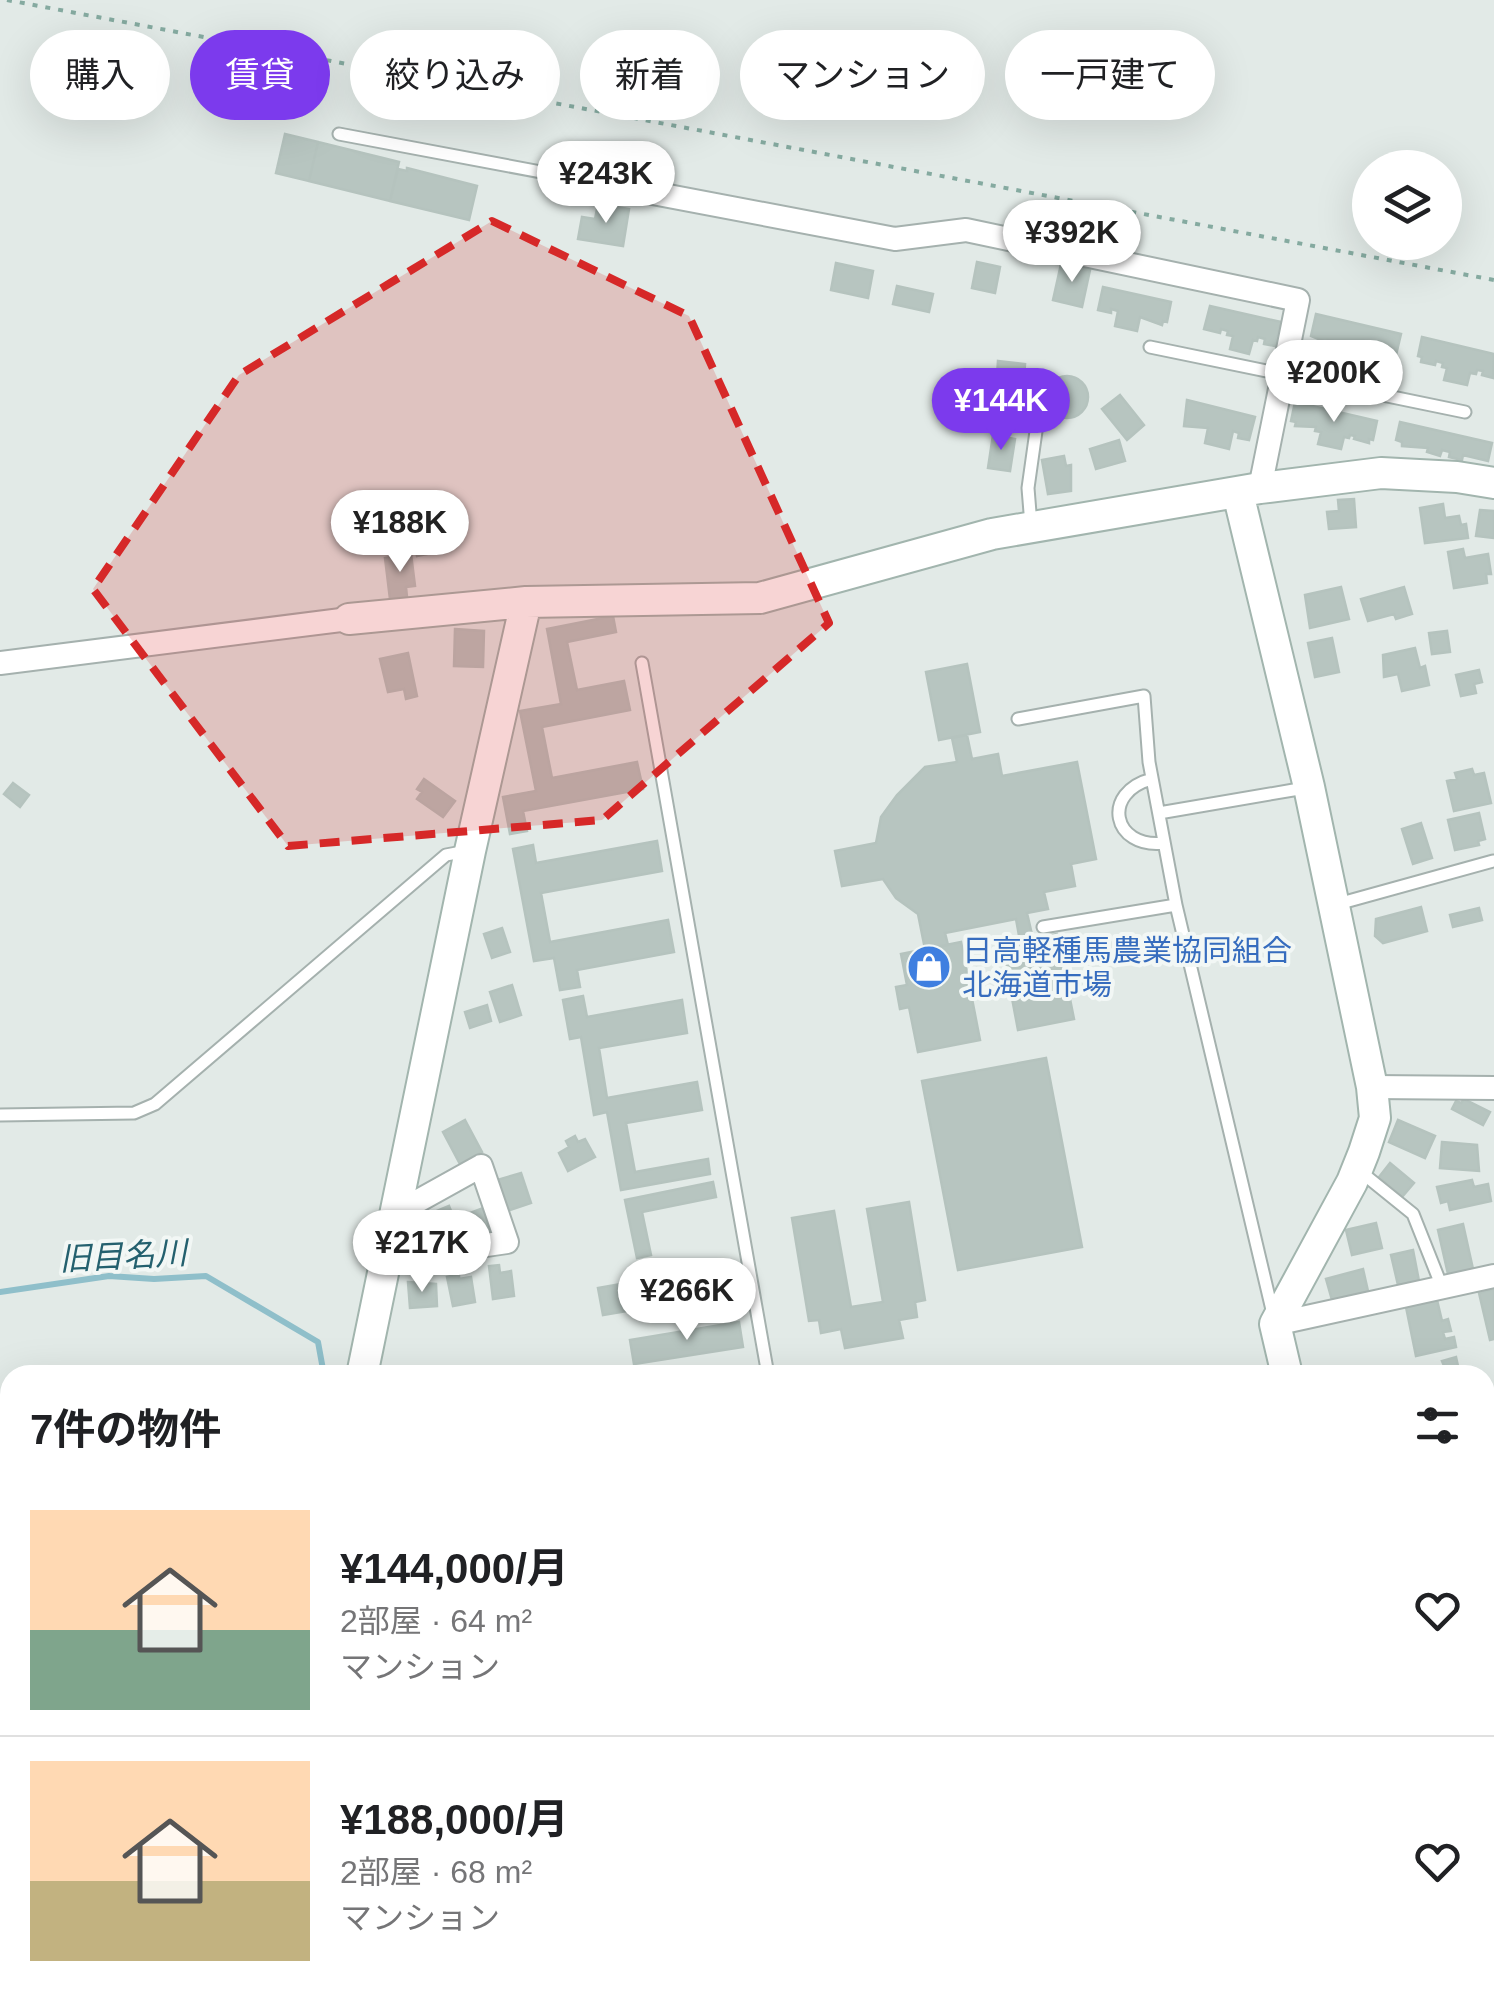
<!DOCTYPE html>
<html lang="ja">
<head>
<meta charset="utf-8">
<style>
  body { margin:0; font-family:Arial,"Noto Sans JP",sans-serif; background:#f6f6f6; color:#202124; height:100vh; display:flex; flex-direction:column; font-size:38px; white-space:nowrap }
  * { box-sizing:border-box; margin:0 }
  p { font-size:32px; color:#757577 }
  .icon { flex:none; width:55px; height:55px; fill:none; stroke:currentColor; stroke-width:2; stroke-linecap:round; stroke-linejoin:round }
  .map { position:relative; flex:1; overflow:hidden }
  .side { position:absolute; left:0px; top:1365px; width:1495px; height:642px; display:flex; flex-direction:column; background:#fff; border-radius:30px 30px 0 0; box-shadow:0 10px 40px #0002 }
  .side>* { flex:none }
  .hud { position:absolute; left:30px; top:30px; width:1435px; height:90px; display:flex; gap:20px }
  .controls { position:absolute; left:1352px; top:150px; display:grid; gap:20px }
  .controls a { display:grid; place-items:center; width:110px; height:110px; border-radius:50%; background:#fff; box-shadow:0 10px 40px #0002; font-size:50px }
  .price { position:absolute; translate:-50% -85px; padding:0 22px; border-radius:35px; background:#fff; color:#222; font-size:32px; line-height:65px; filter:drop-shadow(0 2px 5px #0008) }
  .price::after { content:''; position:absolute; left:50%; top:60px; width:30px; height:22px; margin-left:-15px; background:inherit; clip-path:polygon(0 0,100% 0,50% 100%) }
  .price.active { background:#7c3aed; color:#fff }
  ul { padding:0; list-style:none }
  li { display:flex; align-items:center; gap:30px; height:250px; padding:0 30px }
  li+li { border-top:2px solid #e0e0e0 }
  li span { display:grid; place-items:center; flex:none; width:280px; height:200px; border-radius:0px; color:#555 }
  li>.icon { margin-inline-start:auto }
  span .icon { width:120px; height:120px; fill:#fffc; stroke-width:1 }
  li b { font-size:42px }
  h2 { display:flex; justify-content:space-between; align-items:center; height:120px; padding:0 30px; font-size:42px }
  .pill { padding:0 35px; border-radius:45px; background:#fff; box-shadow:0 10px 40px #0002; font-size:35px; line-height:90px }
  .pill.active { background:#7c3aed; color:#fff }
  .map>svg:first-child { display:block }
  .green { fill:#bdd9c5 }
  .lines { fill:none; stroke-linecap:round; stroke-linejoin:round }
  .stream { stroke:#8fbfca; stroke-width:6 }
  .building { fill:#b7c5c0; stroke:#b5c3be; stroke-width:2.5 }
  .lane-casing { stroke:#a5b1ae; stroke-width:15 }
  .street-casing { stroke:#a5b1ae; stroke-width:26 }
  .secondary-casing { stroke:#a2b5ae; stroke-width:34 }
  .path { stroke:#85aaa0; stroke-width:4; stroke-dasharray:5 8; stroke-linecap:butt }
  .lane { stroke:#fff; stroke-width:11 }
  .street { stroke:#fff; stroke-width:22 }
  .secondary { stroke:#fff; stroke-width:30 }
  .marked { fill:#d62828; fill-opacity:0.2; stroke:#d62828; stroke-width:8; stroke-dasharray:20 12; stroke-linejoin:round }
  .labels { text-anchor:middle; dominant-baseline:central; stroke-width:8; stroke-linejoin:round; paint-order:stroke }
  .shop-label { font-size:30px; fill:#366cbe; stroke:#f2f7f5; text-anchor:start }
  .water-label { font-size:32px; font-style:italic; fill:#24606e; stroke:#f2f7f5 }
</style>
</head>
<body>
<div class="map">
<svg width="1494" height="2006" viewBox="0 0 1494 2006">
  <rect width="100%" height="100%" fill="#e2eae7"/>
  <!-- green -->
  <path class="green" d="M1494,1462V1826L1485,1825V1464Z
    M1485,1836L1494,1837V1993L1485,1991Z
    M1364,1998H1472L1494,2002V2006H1362Z"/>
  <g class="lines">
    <!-- stream -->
    <path class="stream" d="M0,1292L109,1276L154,1279L206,1276L318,1342L324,1375
      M1485,1833L1494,1835"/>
  </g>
  <!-- building -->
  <path class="building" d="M285,134L318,142L309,181L276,173Z
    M318,142L399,162L390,201L309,181Z
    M407,168L477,186L469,220L390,201L398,169L407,171Z
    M598,204L629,209L623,246L578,239L582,217L595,219Z
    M977,262L1000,267L995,293L972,288Z
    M836,263L873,271L868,298L831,290Z
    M1061,264L1090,270L1082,307L1053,300Z
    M897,286L933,294L929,312L893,304Z
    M1103,287L1171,302L1167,322L1163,321L1162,325L1140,317L1137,331L1115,326L1118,311L1111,309V313L1098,310Z
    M1210,306L1281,322L1275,346L1264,344L1265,339L1258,337L1257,341L1253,340L1249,354L1230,349L1233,336L1227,335L1228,331L1221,329L1220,333L1204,329Z
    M1316,314L1401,334L1396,355L1390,354L1389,358L1374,354L1375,351L1370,349L1369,353H1365L1363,364L1340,358L1342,348L1336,347L1337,342L1328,340V343L1311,336Z
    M1422,337L1494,354L1493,378L1482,375L1483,371L1477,370L1476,374L1470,373L1467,385L1444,380L1447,368L1442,367L1443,363L1436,361L1435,365L1421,362L1422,357L1418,356Z
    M998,361L1025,364L1023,392L1033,393L1030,429L987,425L990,389L996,390Z
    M1046 397a21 21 0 1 1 42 0a21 21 0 1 1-42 0Z
    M1120,395L1144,425L1127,440L1102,409Z
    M1187,400L1255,417L1249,440L1238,438L1239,433L1233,431L1229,449L1205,443L1208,428L1184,426Z
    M1295,402L1377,421L1373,440L1369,439V443L1354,439L1355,436L1350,435L1349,438L1344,437L1341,449L1318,444L1321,432L1315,431L1316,427L1295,426L1296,422L1291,421Z
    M1400,422L1492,443L1488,461L1463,455L1462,460L1449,457L1450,452L1442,450L1440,456L1427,452L1428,448L1402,446V442L1396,440Z
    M993,435L1015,439L1010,471L988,468Z
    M1119,440L1125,461L1096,469L1090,449Z
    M1064,456L1066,466L1071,465V491L1048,494L1042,460Z
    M1354,499L1356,527L1329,529L1327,512L1339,511L1338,500Z
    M1443,504L1445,518L1459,516L1461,525L1466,524L1468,538L1425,543L1420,508Z
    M1480,510L1494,511V538L1476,536Z
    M385,521L423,534L427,554L417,556L415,546L407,543L406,549L384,546L387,539L380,536Z
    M1463,549L1465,558L1488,554L1491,574H1486L1487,583L1454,588L1448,552Z
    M411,554L415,586L406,587L407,597L390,599L385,558Z
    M1341,587L1349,619L1310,628L1305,595Z
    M1404,587L1412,614L1396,619L1394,614L1368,621L1361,599Z
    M613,616L616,632L567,642L577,690L624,681L630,710L542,727L552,778L637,762L643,789L523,811L527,831L510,834L503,797L536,791L520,711L561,704L547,629Z
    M455,629L484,631L483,667L454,666Z
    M1447,631L1450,652L1432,654L1429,633Z
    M1332,638L1339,672L1315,677L1308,643Z
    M1415,648L1420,668L1425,666L1429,685L1402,691L1398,674L1384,677L1383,655Z
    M408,653L417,696L406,699L404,689L388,692L380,659Z
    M967,664L980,732L939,740L926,672Z
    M1479,670L1482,682L1474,684L1476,693L1461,696L1456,675Z
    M967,735L972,759L998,754L1002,776L1077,762L1096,859L1071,864L1075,886L1044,892L1048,909L1027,913L1033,939L1020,941L1016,919L945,933L948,945L925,949L918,914L896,898L883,879L842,886L835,851L876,843L881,817L897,795L925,767L957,762L952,738Z
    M1472,769L1474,775L1484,773L1491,803L1454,811L1447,781L1457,779L1455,773Z
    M424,779L455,801L443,817L417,799L422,792L417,789Z
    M13,783L29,795L20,807L4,794Z
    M1479,813L1485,839L1478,841L1479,845L1455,850L1448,820Z
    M1421,823L1432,858L1413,864L1402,829Z
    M657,841L662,871L541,893L550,942L668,920L674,952L577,970L580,987L560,990L554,958L534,961L513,849L533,845L536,863Z
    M1421,907L1427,931L1383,943L1375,936L1376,919Z
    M1479,908L1482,920L1453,927L1450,915Z
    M502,928L510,952L492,958L484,934Z
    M1057,934L1074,1019L1018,1030L1005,961L1023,958L1020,941Z
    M961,942L980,1040L918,1052L909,1007L900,1009L896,987L907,985L901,954Z
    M512,985L521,1015L500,1022L490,992Z
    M583,996L587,1017L682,1000L687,1033L599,1048L607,1098L697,1082L702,1110L626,1123L635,1172L708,1159L710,1174L621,1190L607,1112L594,1115L581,1037L570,1039L563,1000Z
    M487,1005L491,1021L470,1028L465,1012Z
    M1046,1058L1082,1247L958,1270L922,1081Z
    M1464,1099L1490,1112L1483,1125L1452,1109L1456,1101L1461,1103Z
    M465,1120L482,1152L460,1164L443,1132Z
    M1398,1120L1435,1136L1425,1158L1389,1142Z
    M575,1136L578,1142L585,1139L595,1157L568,1171L559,1153L569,1147L566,1141Z
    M1442,1142L1477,1145L1479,1171L1440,1168Z
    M1390,1163L1414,1183L1402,1197L1379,1177Z
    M521,1173L531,1203L507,1211L497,1180Z
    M1472,1180L1474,1187L1488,1184L1491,1201L1450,1210L1448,1201L1441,1203L1437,1187Z
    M713,1182L716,1197L642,1212L651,1255L637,1258L625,1200Z
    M909,1202L925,1300L915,1302L917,1317L899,1320L903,1338L845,1348L841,1329L821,1333L819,1320L809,1321L792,1218L834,1211L851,1307L883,1302L867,1209Z
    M449,1206L461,1236L444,1243L439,1231L435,1233L432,1225L436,1223L432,1213Z
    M483,1208L492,1231L471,1239L462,1216Z
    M1376,1223L1382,1248L1352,1255L1346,1230Z
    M1463,1224L1473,1269L1448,1274L1438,1230Z
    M1413,1250L1419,1281L1398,1285L1391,1255Z
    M499,1265L500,1273L511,1271L514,1296L493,1299L489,1266Z
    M728,1265L733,1293L603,1315L598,1288Z
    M1363,1269L1368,1291L1332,1300L1326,1279Z
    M459,1274V1279L471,1277L475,1302L453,1306L447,1277Z
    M408,1282L436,1284L437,1306L410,1308Z
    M1494,1289V1339L1490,1340L1479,1293Z
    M1437,1300L1442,1321L1448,1319L1451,1331L1443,1332L1445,1339L1454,1337L1456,1347L1416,1356L1406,1307Z
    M739,1322L743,1347L634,1364L630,1340Z
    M1456,1357L1460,1375H1427L1445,1368L1442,1361Z
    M5,1775H10V1923H3Z"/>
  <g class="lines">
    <defs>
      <path id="lane" d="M339,134L621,187
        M1150,347L1465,412
        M1031,525L1028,488L1039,410
        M642,663L768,1375
        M1018,719L1144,696L1149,762L1176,905
        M1152,779C1101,792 1112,849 1164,843
        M1159,813L1305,788
        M1334,905L1493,861
        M1043,927L1176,905L1273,1314
        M0,1115L134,1113L155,1104L446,855L467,851
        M1361,1172L1413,1214L1442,1287"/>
      <path id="street" d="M621,187L895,239L966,230L1298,300L1260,488
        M0,663L349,619
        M1372,1087L1494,1088
        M384,1260L507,1242L481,1166L418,1201L396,1203
        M1275,1324L1494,1276
        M1485,1402L1494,1401"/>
      <path id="secondary" d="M1238,493L1309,787L1372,1087L1375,1118L1364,1152L1352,1182L1275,1324L1287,1375
        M349,619L526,602L760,598L992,534L1260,488L1381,473L1457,477L1494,483
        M362,1375L470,851L526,602
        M320,2006L321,1998
        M1287,2006L1289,1998"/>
    </defs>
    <!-- lane casing -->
    <use href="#lane" class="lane-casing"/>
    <!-- street casing -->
    <use href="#street" class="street-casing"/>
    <!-- secondary casing -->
    <use href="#secondary" class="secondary-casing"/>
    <!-- path -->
    <path class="path" d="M7,0L1494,280"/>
    <!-- lane -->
    <use href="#lane" class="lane"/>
    <!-- street -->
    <use href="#street" class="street"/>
    <!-- secondary -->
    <use href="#secondary" class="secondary"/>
  </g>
  <!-- marked area -->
  <path class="marked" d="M492,221L689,316L829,623L602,820L288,846L93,589L239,375Z"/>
  <!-- icons -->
  <defs>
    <symbol id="shop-disc" viewBox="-11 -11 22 22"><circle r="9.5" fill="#3f7fe0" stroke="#f2f7f5"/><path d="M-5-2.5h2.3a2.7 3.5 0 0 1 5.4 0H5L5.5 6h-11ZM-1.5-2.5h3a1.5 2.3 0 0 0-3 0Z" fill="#fff"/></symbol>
  </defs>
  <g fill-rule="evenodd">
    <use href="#shop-disc" x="904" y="942" width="50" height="50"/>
  </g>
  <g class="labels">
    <!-- shop labels -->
    <g class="shop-label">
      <text x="962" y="950">日高軽種馬農業協同組合<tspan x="962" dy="34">北海道市場</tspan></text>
    </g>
    <!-- water labels -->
    <g class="water-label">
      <text transform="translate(123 1256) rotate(-3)">旧目名川</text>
    </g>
  </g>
</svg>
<div class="controls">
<a><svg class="icon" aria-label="layers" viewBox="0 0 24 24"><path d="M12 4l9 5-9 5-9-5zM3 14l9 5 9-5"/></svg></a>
</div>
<b class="price" style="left:606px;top:226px">¥243K</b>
<b class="price" style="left:1072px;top:285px">¥392K</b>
<b class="price" style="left:1334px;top:425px">¥200K</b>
<b class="price active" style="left:1001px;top:453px">¥144K</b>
<b class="price" style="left:400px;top:575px">¥188K</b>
<b class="price" style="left:422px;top:1295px">¥217K</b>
<b class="price" style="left:687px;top:1343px">¥266K</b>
<div class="hud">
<a class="pill">購入</a>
<a class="pill active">賃貸</a>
<a class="pill">絞り込み</a>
<a class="pill">新着</a>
<a class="pill">マンション</a>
<a class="pill">一戸建て</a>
</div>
<section class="side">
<h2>7件の物件<svg class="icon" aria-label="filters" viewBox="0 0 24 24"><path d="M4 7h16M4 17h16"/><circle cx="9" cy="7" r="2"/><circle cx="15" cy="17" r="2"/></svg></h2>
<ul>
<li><span style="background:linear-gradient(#ffd9b3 60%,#7fa58c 0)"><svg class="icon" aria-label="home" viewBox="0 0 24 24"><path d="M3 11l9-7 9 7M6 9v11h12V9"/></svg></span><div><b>¥144,000/月</b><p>2部屋 · 64 m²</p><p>マンション</p></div><svg class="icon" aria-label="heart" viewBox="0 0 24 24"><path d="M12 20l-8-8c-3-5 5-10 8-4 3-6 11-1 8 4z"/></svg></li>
<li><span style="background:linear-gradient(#ffd9b3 60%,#c2b280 0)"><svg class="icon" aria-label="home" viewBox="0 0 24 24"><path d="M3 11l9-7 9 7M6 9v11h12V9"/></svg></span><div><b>¥188,000/月</b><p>2部屋 · 68 m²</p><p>マンション</p></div><svg class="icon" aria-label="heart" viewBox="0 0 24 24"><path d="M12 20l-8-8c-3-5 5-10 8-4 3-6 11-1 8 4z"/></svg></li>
</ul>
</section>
</div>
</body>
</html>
